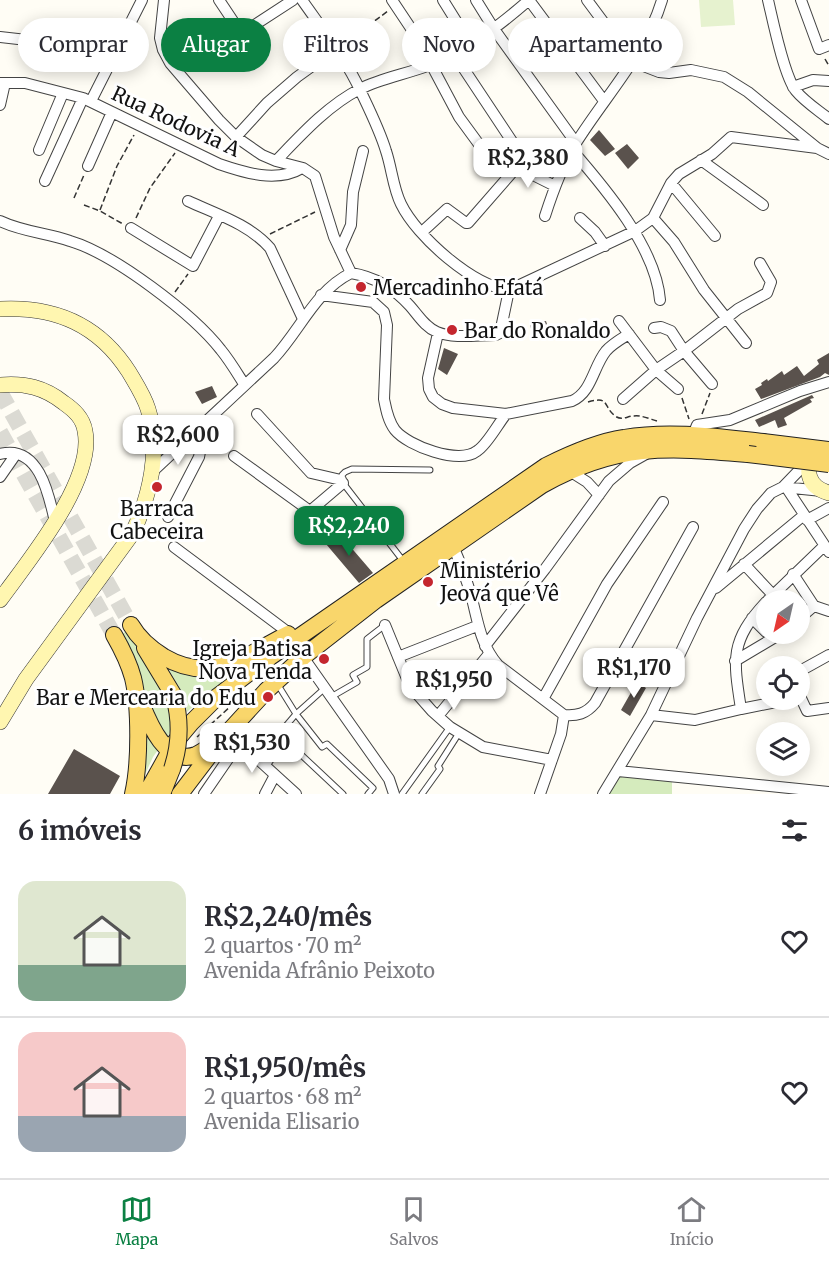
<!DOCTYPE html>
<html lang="pt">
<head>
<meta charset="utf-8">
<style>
  body { margin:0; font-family:Merriweather,serif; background:#f2f2f3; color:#2b2b33; height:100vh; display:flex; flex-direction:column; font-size:22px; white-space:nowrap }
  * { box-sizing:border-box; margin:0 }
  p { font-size:20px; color:#7c7c81 }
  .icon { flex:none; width:33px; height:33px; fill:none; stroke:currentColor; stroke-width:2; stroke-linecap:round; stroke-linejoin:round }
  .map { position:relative; height:794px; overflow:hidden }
  .sheet { display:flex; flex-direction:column; background:#fff; flex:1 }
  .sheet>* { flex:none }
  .hud { position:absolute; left:18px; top:18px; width:794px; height:54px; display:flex; gap:12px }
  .needle { width:39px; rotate:214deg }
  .tools { position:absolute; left:756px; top:590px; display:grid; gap:12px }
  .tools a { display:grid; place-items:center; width:54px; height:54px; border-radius:50%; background:#fff; box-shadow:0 3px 15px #0003; font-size:30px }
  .price { position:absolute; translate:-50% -51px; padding:0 14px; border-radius:12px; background:#fff; color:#222; font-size:20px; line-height:39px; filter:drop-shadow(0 2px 3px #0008) }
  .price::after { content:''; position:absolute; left:50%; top:36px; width:18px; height:14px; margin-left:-9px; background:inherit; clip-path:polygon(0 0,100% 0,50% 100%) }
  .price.selected { background:#0b8043; color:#fff }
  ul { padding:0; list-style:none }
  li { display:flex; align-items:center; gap:18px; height:150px; padding:0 18px }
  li+li { border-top:2px solid #e1e1e2 }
  li span { display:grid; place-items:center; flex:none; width:168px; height:120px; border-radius:18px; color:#555 }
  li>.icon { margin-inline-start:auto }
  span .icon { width:72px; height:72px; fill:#fffc; stroke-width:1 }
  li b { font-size:26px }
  h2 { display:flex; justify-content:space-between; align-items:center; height:72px; padding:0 18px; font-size:26px }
  .chip { padding:0 21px; border-radius:27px; background:#fff; box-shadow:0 3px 15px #0003; font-size:21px; line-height:54px }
  .chip.selected { background:#0b8043; color:#fff }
  .dock { display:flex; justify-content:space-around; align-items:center; height:84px; border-top:2px solid #e1e1e2; background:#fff; font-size:16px; color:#7c7c81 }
  .dock a { display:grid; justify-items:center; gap:3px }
  .dock .selected { color:#0b8043 }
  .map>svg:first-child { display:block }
  .green { fill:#d5ebbd }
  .pitch { fill:#e6f2cf }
  .building { fill:#5a524d }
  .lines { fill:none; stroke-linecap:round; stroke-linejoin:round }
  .primary-tunnel { stroke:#dbdad3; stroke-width:16; stroke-dasharray:16 8; stroke-linecap:butt }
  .lane-casing { stroke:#444; stroke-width:7 }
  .street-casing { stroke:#444; stroke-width:12 }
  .secondary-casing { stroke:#333; stroke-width:16 }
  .primary-casing { stroke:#222; stroke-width:18 }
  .path { stroke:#333; stroke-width:1.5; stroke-dasharray:6 3; stroke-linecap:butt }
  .lane { stroke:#fff; stroke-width:5 }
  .street { stroke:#fff; stroke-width:10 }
  .secondary { stroke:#fff6b0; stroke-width:15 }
  .primary { stroke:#f9d66b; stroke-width:16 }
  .primary-bridge-casing { stroke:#222; stroke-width:18; stroke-linecap:butt }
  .primary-bridge { stroke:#f9d66b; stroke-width:16 }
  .poi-dot { fill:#c4262e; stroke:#fff; stroke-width:2 }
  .labels { text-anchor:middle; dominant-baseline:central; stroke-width:6; stroke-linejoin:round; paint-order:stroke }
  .street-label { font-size:20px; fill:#111; stroke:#fff }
  .poi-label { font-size:20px; fill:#111; stroke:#fff; text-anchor:start }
</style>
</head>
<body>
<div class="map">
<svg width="829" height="794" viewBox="0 0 829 794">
  <rect width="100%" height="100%" fill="#fffdf5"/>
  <!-- green -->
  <path class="green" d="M128,631L169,698L174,727L153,757L143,779L120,634Z
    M166,665L245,666L209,692L187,712L181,690Z
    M617,776L672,779V794H607Z"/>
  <!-- pitch -->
  <path class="pitch" d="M699,0H733L735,25L701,27Z"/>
  <!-- building -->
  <path class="building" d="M654,41L673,44V54L668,52L669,57L650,54Z
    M599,130L615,149L605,156L590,140Z
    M627,144L639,158L628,169L615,153Z
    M546,321L551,337L534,339L530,325Z
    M444,348L458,354L447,375L438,369Z
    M829,353V375L825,373L820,377L761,399L755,389L762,385L761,383L767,379L768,381L782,371L784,375L797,366L804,376L819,364L817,360Z
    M212,386L217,397L202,404L195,392Z
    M812,395L814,398L810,399L812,402L784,418L787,425L778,428L775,420L759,427L755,420Z
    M336,530L373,573L359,583L326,544L332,539L329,536Z
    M637,682L646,688L630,716L621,710Z
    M74,749L120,776L110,794H48Z"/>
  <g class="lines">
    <!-- primary-tunnel -->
    <path class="primary-tunnel" d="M0,392L131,625
      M0,432L114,635"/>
    <defs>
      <path id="lane" d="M404,562L343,483L342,475L345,472L352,469L430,470
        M278,685L296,714L322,747L327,744L373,788L368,794
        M325,688L296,714L279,734L343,794
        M331,697L357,682L353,675L367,667V639L385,625
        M266,767L285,740
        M402,794L450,727
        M422,794L440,769L438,766L459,733"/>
      <path id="street" d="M164,0L160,38L163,50L170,63L219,120L236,137L262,155L276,161L303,168L315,176L334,237L351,273C375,277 394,288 410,306C418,315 425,327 437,332C454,339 477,335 496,335L500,333L509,290
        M219,0L235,24L243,30L250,28L293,0
        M302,0C323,30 346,59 361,92C370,111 380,131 386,151C392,169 393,188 401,204C417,237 473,286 509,290
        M392,0L416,36L459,117L489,158
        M443,0L471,45
        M476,0L494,29L576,143
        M529,0L604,101
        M587,0L633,62L659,72L669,73L691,70L724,77L748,92L817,148L829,154
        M768,0C773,21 784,76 796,91C805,102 818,110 829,119
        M801,0L819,49L829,45
        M0,37L53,43L119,45
        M454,54L535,176L555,186
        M0,83H25L83,98L219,164C245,173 277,183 302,168
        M793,87L813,80L829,81
        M91,101L142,0
        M0,105L5,83
        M236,137L267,103L297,77L336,49
        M39,150L63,93
        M572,150C605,188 656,248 660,300
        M701,160L763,205
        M276,161C300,136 328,105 360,89C381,78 407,74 430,65C468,50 499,26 529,0
        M88,166L112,112
        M45,181L83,98
        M671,183L715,236
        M188,201C216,214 249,224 270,248L303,319
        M545,216C553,191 562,166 576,143C606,95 646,54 662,0
        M580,218L595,232L605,246
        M653,218L674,242L704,290L746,343
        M0,221C23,232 47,233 70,241C114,254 193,314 221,350C230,361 237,373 244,384
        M131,228L193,266L219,216
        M422,232L447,209L466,223H468L523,160
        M340,250L351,225L353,192L363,151
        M509,290L635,231L653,218L671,183L679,174L712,154L731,137L817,148
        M321,295L373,302L384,312L387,325L384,399C386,409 388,421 395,430C408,446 459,465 477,451C487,445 498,424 506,414
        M619,321L656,370L678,389
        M654,328L661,327L671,331L684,351L712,384
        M438,333L428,378L429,389L433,397L442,404L453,408L506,414L572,401C592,392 593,367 606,351C612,344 621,339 629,334
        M623,399L656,370L684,351L738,309L767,293L771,282L760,263
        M257,414L311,473L341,480
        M693,435L697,425L730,420L800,391L829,382
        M0,454C39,444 49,495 55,522
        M234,456L310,511L343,483
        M568,470L587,482L599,495
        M152,472L274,358C301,329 315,291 351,273
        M0,477L16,454
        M783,487L810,459
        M786,487L829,552
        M168,517L199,457L206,421
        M807,520L829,508
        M453,546C460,562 466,578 471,595C478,621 480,644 498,665L564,715C577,716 586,714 595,703L693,527
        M174,547L289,633
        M744,564L773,595
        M793,574L814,606
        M716,588L804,515
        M768,600L824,546
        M814,606L829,611
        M752,618L766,632
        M800,618L814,606
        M385,625L410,686L432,711L450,727L483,747L552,760
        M485,646L545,569L609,481L630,463L646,454
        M303,657L389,779L394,794
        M398,657L477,626
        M735,661L782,633
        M800,671L829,655
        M800,696L807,711L829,708
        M543,699L607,584L663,502
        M741,709C733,658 730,641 766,602
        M651,715L695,720L741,709L791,699
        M438,716L489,654
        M228,732L296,794
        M618,771L829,792
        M204,794L239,743
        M265,794L275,775
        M540,794L561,734L564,715
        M603,794L651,715L697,618L744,529L757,509L771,493L783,487L822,491"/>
      <path id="secondary" d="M0,309C56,306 99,325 129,372C136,384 144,396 148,409C161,449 150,497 132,534L26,679L0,722
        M0,385C25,383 44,387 64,403C74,410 83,418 85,431C95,481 28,561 0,600
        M816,453C803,470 808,487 829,493"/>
      <path id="primary" d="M131,625C139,639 151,649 164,657C212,685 245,656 288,634
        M114,635C122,649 129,663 133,678C140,707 140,764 133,794
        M145,648L174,696
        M141,703C149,723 166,766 196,755C202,752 207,748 213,745
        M146,794L175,742L191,723L217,697L270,657L546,466C570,454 597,442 624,438C670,430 717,437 763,442
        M162,794L172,769
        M180,794L221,740L266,691L303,657L376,600L542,485C618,443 665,447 748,454"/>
    </defs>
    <!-- lane casing -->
    <use href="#lane" class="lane-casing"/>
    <!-- street casing -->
    <use href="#street" class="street-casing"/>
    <!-- secondary casing -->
    <use href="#secondary" class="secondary-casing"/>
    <!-- primary casing -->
    <use href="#primary" class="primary-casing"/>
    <!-- path -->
    <path class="path" d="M346,42L388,11
      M825,59L829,66
      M74,198L84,175
      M84,205L100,211L123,224
      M100,210L117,166L134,135
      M136,218L150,188L175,153
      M270,234L315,212
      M175,292L188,274
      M682,398L689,419
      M588,402C610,396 602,405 615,416C622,421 627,416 634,416C641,415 650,419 657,421
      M702,414L710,393
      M197,737L244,694"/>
    <!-- lane -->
    <use href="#lane" class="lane"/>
    <!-- street -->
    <use href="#street" class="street"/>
    <!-- secondary -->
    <use href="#secondary" class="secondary"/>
    <!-- primary -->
    <use href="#primary" class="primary"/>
    <defs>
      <path id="primary-bridge" d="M763,442L829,450
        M748,454L829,464
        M172,769C180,745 181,721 174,696"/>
    </defs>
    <!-- primary-bridge casing -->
    <use href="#primary-bridge" class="primary-bridge-casing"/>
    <!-- primary-bridge -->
    <use href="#primary-bridge" class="primary-bridge"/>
  </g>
  <!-- markers -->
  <g class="poi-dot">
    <circle cx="361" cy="287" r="6"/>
    <circle cx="452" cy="330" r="6"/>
    <circle cx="157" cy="487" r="6"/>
    <circle cx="428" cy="582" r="6"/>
    <circle cx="324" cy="659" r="6"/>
    <circle cx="268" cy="697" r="6"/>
  </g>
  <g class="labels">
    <!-- street labels -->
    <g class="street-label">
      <text transform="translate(176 121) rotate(25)">Rua Rodovia A</text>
    </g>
    <!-- poi labels -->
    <g class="poi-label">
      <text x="373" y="287">Mercadinho Efatá</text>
      <text x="464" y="330">Bar do Ronaldo</text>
      <text x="157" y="508" text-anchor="middle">Barraca<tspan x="157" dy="23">Cabeceira</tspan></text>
      <text x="440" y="570">Ministério<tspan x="440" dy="23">Jeová que Vê</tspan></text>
      <text x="312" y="648" text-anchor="end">Igreja Batisa<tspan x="312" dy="23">Nova Tenda</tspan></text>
      <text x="256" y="697" text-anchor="end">Bar e Mercearia do Edu</text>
    </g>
  </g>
</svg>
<div class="tools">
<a><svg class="needle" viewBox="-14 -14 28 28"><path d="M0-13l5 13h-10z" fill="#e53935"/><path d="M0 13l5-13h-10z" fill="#7c7c81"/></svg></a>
<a><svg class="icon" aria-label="locate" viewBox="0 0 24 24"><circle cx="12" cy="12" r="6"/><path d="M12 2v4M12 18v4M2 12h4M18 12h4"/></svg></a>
<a><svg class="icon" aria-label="layers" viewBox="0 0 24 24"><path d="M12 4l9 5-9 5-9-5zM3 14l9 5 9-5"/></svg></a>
</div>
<b class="price" style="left:528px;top:189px">R$2,380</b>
<b class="price" style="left:178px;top:466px">R$2,600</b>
<b class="price selected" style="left:349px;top:557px">R$2,240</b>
<b class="price" style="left:634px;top:699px">R$1,170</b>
<b class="price" style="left:454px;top:711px">R$1,950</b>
<b class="price" style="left:252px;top:774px">R$1,530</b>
<div class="hud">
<a class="chip">Comprar</a>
<a class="chip selected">Alugar</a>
<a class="chip">Filtros</a>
<a class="chip">Novo</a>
<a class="chip">Apartamento</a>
</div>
</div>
<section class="sheet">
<h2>6 imóveis<svg class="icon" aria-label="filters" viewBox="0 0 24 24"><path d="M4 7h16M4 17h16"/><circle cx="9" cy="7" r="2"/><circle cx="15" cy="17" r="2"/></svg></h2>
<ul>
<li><span style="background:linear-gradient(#dfe7d0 70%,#7fa58c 0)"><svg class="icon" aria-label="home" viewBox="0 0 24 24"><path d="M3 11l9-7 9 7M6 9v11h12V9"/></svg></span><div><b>R$2,240/mês</b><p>2 quartos · 70 m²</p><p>Avenida Afrânio Peixoto</p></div><svg class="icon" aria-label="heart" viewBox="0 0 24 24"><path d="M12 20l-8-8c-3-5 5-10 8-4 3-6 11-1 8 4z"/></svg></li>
<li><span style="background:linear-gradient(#f6c9c9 70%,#9aa5b1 0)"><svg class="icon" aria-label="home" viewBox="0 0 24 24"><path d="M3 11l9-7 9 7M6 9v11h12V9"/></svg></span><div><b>R$1,950/mês</b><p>2 quartos · 68 m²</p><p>Avenida Elisario</p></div><svg class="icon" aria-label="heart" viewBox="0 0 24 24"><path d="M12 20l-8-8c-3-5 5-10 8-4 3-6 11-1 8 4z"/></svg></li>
</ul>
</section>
<nav class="dock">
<a class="selected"><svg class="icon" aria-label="map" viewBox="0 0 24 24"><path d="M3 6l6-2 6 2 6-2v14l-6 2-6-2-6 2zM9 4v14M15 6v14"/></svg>Mapa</a>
<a><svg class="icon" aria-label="saved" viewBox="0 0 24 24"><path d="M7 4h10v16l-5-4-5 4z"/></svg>Salvos</a>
<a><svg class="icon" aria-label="home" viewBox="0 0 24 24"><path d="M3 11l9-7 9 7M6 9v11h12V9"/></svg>Início</a>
</nav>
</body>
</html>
